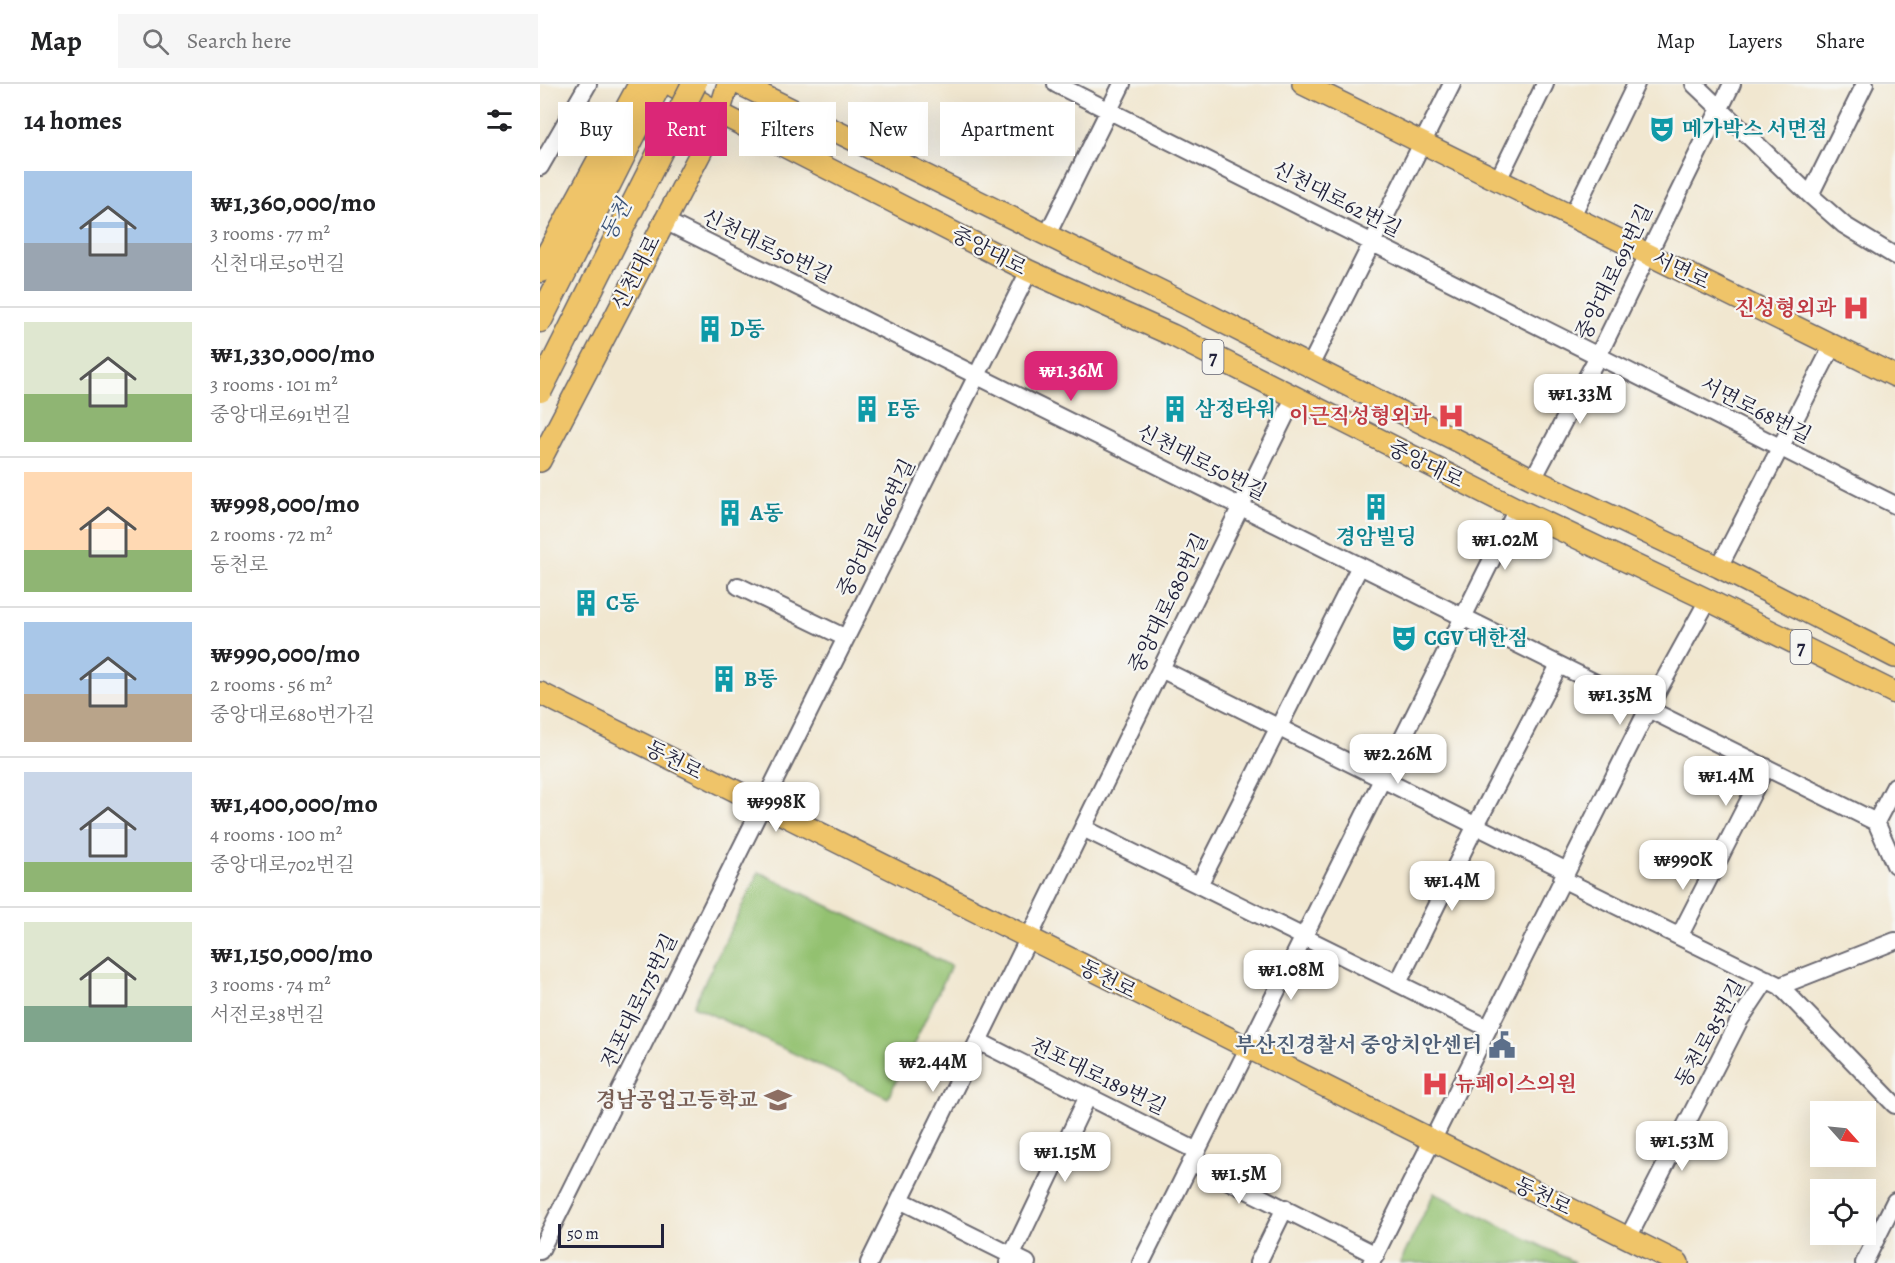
<!DOCTYPE html>
<html lang="en">
<head>
<meta charset="utf-8">
<style>
  body { margin:0; font-family:Alegreya,"Noto Serif KR",serif; background:#f6f6f6; color:#202124; height:100vh; display:flex; flex-direction:column; font-size:22px; white-space:nowrap }
  * { box-sizing:border-box; margin:0 }
  p { font-size:20px; color:#757577 }
  .icon { flex:none; width:33px; height:33px; fill:none; stroke:currentColor; stroke-width:2; stroke-linecap:round; stroke-linejoin:round }
  .map { position:relative; flex:1; overflow:hidden }
  .panel { display:flex; flex-direction:column; background:#fff; width:540px }
  .panel>* { flex:none }
  .banner { position:absolute; left:18px; top:18px; width:570px; height:54px; display:flex; gap:12px }
  .needle { width:39px; rotate:117deg }
  .controls { position:absolute; left:1270px; top:1017px; display:grid; gap:12px }
  .controls a { display:grid; place-items:center; width:66px; height:66px; border-radius:0px; background:#fff; box-shadow:0 6px 24px #0002; font-size:30px }
  .scale { position:absolute; left:18px; bottom:15px; width:106px; box-sizing:border-box; padding-left:6px; border:3px solid #22223b; border-top:0; font-size:16px; line-height:21px; white-space:nowrap; color:#22223b; -webkit-text-stroke:4px #f6f6f2; paint-order:stroke }
  .price { position:absolute; translate:-50% -51px; padding:0 14px; border-radius:12px; background:#fff; color:#222; font-size:20px; line-height:39px; filter:drop-shadow(0 2px 3px #0008) }
  .price::after { content:''; position:absolute; left:50%; top:36px; width:18px; height:14px; margin-left:-9px; background:inherit; clip-path:polygon(0 0,100% 0,50% 100%) }
  .price.active { background:#db2777; color:#fff }
  ul { padding:0; list-style:none }
  li { display:flex; align-items:center; gap:18px; height:150px; padding:0 24px }
  li+li { border-top:2px solid #e0e0e0 }
  li span { display:grid; place-items:center; flex:none; width:168px; height:120px; border-radius:0px; color:#555 }
  li>.icon { margin-inline-start:auto }
  span .icon { width:72px; height:72px; fill:#fffc; stroke-width:1 }
  li b { font-size:26px }
  h2 { display:flex; justify-content:space-between; align-items:center; height:72px; padding:0 24px; font-size:26px }
  .tag { padding:0 21px; border-radius:0px; background:#fff; box-shadow:0 6px 24px #0002; font-size:21px; line-height:54px }
  .tag.active { background:#db2777; color:#fff }
  header { display:flex; align-items:center; gap:36px; box-sizing:border-box; height:84px; padding:0 30px; background:#fff; border-bottom:2px solid #e0e0e0 }
  header strong { font-size:28px }
  nav { display:flex; gap:33px; margin-inline-start:auto; font-size:21px }
  .search { width:420px; height:54px; background:#f6f6f6; display:flex; align-items:center; gap:15px; box-sizing:border-box; padding:0 21px; border-radius:0px; color:#757577; font-size:22px }
  main { display:flex; flex:1; min-height:0 }
  .map>svg:first-child { display:block }
  .green { fill:#93c170; stroke:#5a7256; stroke-width:1.5 }
  .lines { fill:none; stroke-linecap:round; stroke-linejoin:round }
  .minor-casing { stroke:#6a676f; stroke-width:20 }
  .major-casing { stroke:#6a676f; stroke-width:24 }
  .highway-casing { stroke:#6a676f; stroke-width:27 }
  .minor { stroke:#fff; stroke-width:16 }
  .major { stroke:#efc469; stroke-width:21 }
  .highway { stroke:#efc469; stroke-width:24 }
  .highway-bridge-casing { stroke:#6a676f; stroke-width:27; stroke-linecap:butt }
  .highway-bridge { stroke:#efc469; stroke-width:24 }
  .labels { text-anchor:middle; dominant-baseline:central; stroke-width:4.5; stroke-linejoin:round; paint-order:stroke }
  .shield { fill:#f6f6f2; stroke:#626272; stroke-width:1.5 }
  .shield-label { font-size:20px; font-weight:bold; fill:#22223b }
  .culture-label { font-size:21px; font-weight:bold; fill:#0d838f; stroke:#f6f6f2; text-anchor:start }
  .street-label { font-size:21px; fill:#22223b; stroke:#f6f6f2 }
  .health-label { font-size:21px; font-weight:bold; fill:#be3a42; stroke:#f6f6f2; text-anchor:end }
  .service-label { font-size:21px; font-weight:bold; fill:#4e5e75; stroke:#f6f6f2; text-anchor:end }
  .education-label { font-size:21px; font-weight:bold; fill:#785e54; stroke:#f6f6f2; text-anchor:end }
  .water-label { font-size:22px; font-style:italic; fill:#3c5478; stroke:#f6f6f2 }
</style>
</head>
<body>
<header>
<strong>Map</strong>
<div class="search"><svg class="icon" aria-label="search" viewBox="0 0 24 24"><circle cx="10" cy="10" r="6"/><path d="M15 15l6 6"/></svg>Search here</div>
<nav><a>Map</a><a>Layers</a><a>Share</a></nav>
</header>
<main>
<section class="panel">
<h2>14 homes<svg class="icon" aria-label="filters" viewBox="0 0 24 24"><path d="M4 7h16M4 17h16"/><circle cx="9" cy="7" r="2"/><circle cx="15" cy="17" r="2"/></svg></h2>
<ul>
<li><span style="background:linear-gradient(#a9c7e8 60%,#9aa5b1 0)"><svg class="icon" aria-label="home" viewBox="0 0 24 24"><path d="M3 11l9-7 9 7M6 9v11h12V9"/></svg></span><div><b>₩1,360,000/mo</b><p>3 rooms · 77 m²</p><p>신천대로50번길</p></div></li>
<li><span style="background:linear-gradient(#dfe7d0 60%,#8fb573 0)"><svg class="icon" aria-label="home" viewBox="0 0 24 24"><path d="M3 11l9-7 9 7M6 9v11h12V9"/></svg></span><div><b>₩1,330,000/mo</b><p>3 rooms · 101 m²</p><p>중앙대로691번길</p></div></li>
<li><span style="background:linear-gradient(#ffd9b3 65%,#8fb573 0)"><svg class="icon" aria-label="home" viewBox="0 0 24 24"><path d="M3 11l9-7 9 7M6 9v11h12V9"/></svg></span><div><b>₩998,000/mo</b><p>2 rooms · 72 m²</p><p>동천로</p></div></li>
<li><span style="background:linear-gradient(#a9c7e8 60%,#b9a48a 0)"><svg class="icon" aria-label="home" viewBox="0 0 24 24"><path d="M3 11l9-7 9 7M6 9v11h12V9"/></svg></span><div><b>₩990,000/mo</b><p>2 rooms · 56 m²</p><p>중앙대로680번가길</p></div></li>
<li><span style="background:linear-gradient(#c9d6e8 75%,#8fb573 0)"><svg class="icon" aria-label="home" viewBox="0 0 24 24"><path d="M3 11l9-7 9 7M6 9v11h12V9"/></svg></span><div><b>₩1,400,000/mo</b><p>4 rooms · 100 m²</p><p>중앙대로702번길</p></div></li>
<li><span style="background:linear-gradient(#dfe7d0 70%,#7fa58c 0)"><svg class="icon" aria-label="home" viewBox="0 0 24 24"><path d="M3 11l9-7 9 7M6 9v11h12V9"/></svg></span><div><b>₩1,150,000/mo</b><p>3 rooms · 74 m²</p><p>서전로38번길</p></div></li>
</ul>
</section>
<div class="map">
<svg width="1355" height="1179" viewBox="0 0 1355 1179">
  <rect width="100%" height="100%" fill="#f6f6f2"/>
  <filter id="ink" filterUnits="userSpaceOnUse"><feTurbulence type="fractalNoise" baseFrequency=".0167" numOctaves="2"/><feDisplacementMap in="SourceGraphic" scale="12" xChannelSelector="R" yChannelSelector="G"/><feConvolveMatrix kernelMatrix="1 2 1 2 8 2 1 2 1" color-interpolation-filters="sRGB"/></filter>
  <filter id="wash" filterUnits="userSpaceOnUse"><feTurbulence type="fractalNoise" baseFrequency=".008" numOctaves="4" result="noise"/><feDisplacementMap in="SourceGraphic" scale="24" xChannelSelector="R" yChannelSelector="G"/><feGaussianBlur stdDeviation="1.35" result="paint"/><feColorMatrix in="noise" values="0 0 0 0 0 0 0 0 0 0 0 0 0 0 0 0 0 1.4 0 .05"/><feComposite in="paint" operator="in"/></filter>
  <g filter="url(#wash)">
    <rect width="100%" height="100%" fill="#f1e7d0"/>
    <!-- green -->
    <path class="green" d="M219,788L411,882L348,1014L153,922Z
      M894,1109L1034,1178V1179H860Z"/>
  </g>
  <g filter="url(#ink)">
    <g class="lines">
      <defs>
        <path id="minor" d="M516,0L1355,421
          M1154,0L1270,111L1304,141L1355,172
          M0,83L48,0
          M958,96L1005,0
          M1270,111L1325,0
          M1032,132L1096,0
          M123,136L1336,738L1355,781
          M507,151L582,0
          M770,282L912,0
          M993,395L1058,272L1192,0
          M1179,483L1293,261
          M198,502L306,554
          M621,585L1027,787
          M1336,738L1355,702
          M543,744L948,944
          M1022,795L1240,902L1355,1021
          M659,801L820,482
          M1140,851L1226,683
          M858,899L936,741L1019,581
          M1240,902L1355,857
          M438,957L657,1067
          M651,1078L836,1171
          M360,1116L487,1179
          M1088,1154L1199,937L1227,895
          M0,1167L489,187
          M329,1179L754,314
          M468,1179L548,1012
          M601,1179L977,425
          M718,1179L745,1124
          M831,1179L1108,625L1168,516
          M1324,1179L1355,1117"/>
        <path id="major" d="M130,0L179,29L489,187L632,251L977,425L1168,516L1355,609
          M200,0L651,222L993,395L1179,483L1355,573
          M763,0L1355,292
          M0,377L176,39L188,0
          M0,609L1138,1179"/>
        <path id="highway" d="M0,186L101,0
          M0,236L119,0"/>
      </defs>
      <!-- minor casing -->
      <use href="#minor" class="minor-casing"/>
      <!-- major casing -->
      <use href="#major" class="major-casing"/>
      <!-- highway casing -->
      <use href="#highway" class="highway-casing"/>
      <!-- minor -->
      <use href="#minor" class="minor"/>
      <!-- major -->
      <use href="#major" class="major"/>
      <!-- highway -->
      <use href="#highway" class="highway"/>
      <defs>
        <path id="highway-bridge" d="M0,306L154,0"/>
      </defs>
      <!-- highway-bridge casing -->
      <use href="#highway-bridge" class="highway-bridge-casing"/>
      <!-- highway-bridge -->
      <use href="#highway-bridge" class="highway-bridge"/>
    </g>
  </g>
  <!-- icons -->
  <defs>
    <symbol id="theatre-bare" viewBox="-9 -9 18 18"><path d="M-5-5.5Q0-4 5-5.5V0Q5 5 0 6Q-5 5-5 0ZM-3.3-2.5H-1v1.5H-3.3ZM1-2.5H3.3v1.5H1ZM-2.8 1Q0 5.5 2.8 1Z" fill="#0f9aa8" stroke="#f6f6f2" stroke-width="2.5" paint-order="stroke"/></symbol>
    <symbol id="hospital-bare" viewBox="-9 -9 18 18"><path d="M-5-5h3v3.5h4V-5h3V5h-3V1.5h-4V5h-3Z" fill="#e0444e" stroke="#f6f6f2" stroke-width="2.5" paint-order="stroke"/></symbol>
    <symbol id="building-bare" viewBox="-9 -9 18 18"><path d="M-4-6H4V6H1V3H-1V6H-4ZM-2.5-4.3h1.7v1.8h-1.7ZM.8-4.3h1.7v1.8H.8ZM-2.5-1h1.7V.8h-1.7ZM.8-1h1.7V.8H.8Z" fill="#0f9aa8" stroke="#f6f6f2" stroke-width="2.5" paint-order="stroke"/></symbol>
    <symbol id="civic-bare" viewBox="-9 -9 18 18"><path d="M-.6-6.5H3V-4.5H.6V-3L4-1V1h2V6H-6V1h2V-1L-.6-3ZM-1.2 2.5V6h2.4V2.5Z" fill="#5c6f8a" stroke="#f6f6f2" stroke-width="2.5" paint-order="stroke"/></symbol>
    <symbol id="school-bare" viewBox="-9 -9 18 18"><path d="M0-5L7-2L0 1L-7-2ZM-4 1L0 2.5L4 1V4Q0 6-4 4Z" fill="#8d6e63" stroke="#f6f6f2" stroke-width="2.5" paint-order="stroke"/></symbol>
  </defs>
  <g fill-rule="evenodd">
    <use href="#theatre-bare" x="1103" y="26" width="38" height="38"/>
    <use href="#hospital-bare" x="1297" y="205" width="38" height="38"/>
    <use href="#building-bare" x="151" y="226" width="38" height="38"/>
    <use href="#building-bare" x="308" y="306" width="38" height="38"/>
    <use href="#building-bare" x="616" y="306" width="38" height="38"/>
    <use href="#hospital-bare" x="892" y="313" width="38" height="38"/>
    <use href="#building-bare" x="817" y="404" width="38" height="38"/>
    <use href="#building-bare" x="171" y="410" width="38" height="38"/>
    <use href="#building-bare" x="27" y="500" width="38" height="38"/>
    <use href="#theatre-bare" x="845" y="535" width="38" height="38"/>
    <use href="#building-bare" x="165" y="576" width="38" height="38"/>
    <use href="#civic-bare" x="943" y="942" width="38" height="38"/>
    <use href="#hospital-bare" x="876" y="981" width="38" height="38"/>
    <use href="#school-bare" x="219" y="997" width="38" height="38"/>
  </g>
  <g class="labels">
    <!-- shield labels -->
    <g class="shield">
      <rect x="662.5" y="256" width="21" height="34" rx="4.5"/>
      <rect x="1250.5" y="546" width="21" height="34" rx="4.5"/>
    </g>
    <g class="shield-label">
      <text x="673" y="273">7</text>
      <text x="1261" y="563">7</text>
    </g>
    <!-- culture labels -->
    <g class="culture-label">
      <text x="1142" y="45">메가박스 서면점</text>
      <text x="190" y="245">D동</text>
      <text x="347" y="325">E동</text>
      <text x="655" y="325">삼정타워</text>
      <text x="210" y="429">A동</text>
      <text x="836" y="453" text-anchor="middle">경암빌딩</text>
      <text x="66" y="519">C동</text>
      <text x="884" y="554">CGV 대한점</text>
      <text x="204" y="595">B동</text>
    </g>
    <!-- street labels -->
    <g class="street-label">
      <text transform="translate(797 115) rotate(27)">신천대로62번길</text>
      <text transform="translate(227 162) rotate(26)">신천대로50번길</text>
      <text transform="translate(449 167) rotate(27)">중앙대로</text>
      <text transform="translate(1141 186) rotate(26)">서면로</text>
      <text transform="translate(1074 188) rotate(-64)">중앙대로691번길</text>
      <text transform="translate(96 189) rotate(-63)">신천대로</text>
      <text transform="translate(1216 326) rotate(27)">서면로68번길</text>
      <text transform="translate(662 378) rotate(27)">신천대로50번길</text>
      <text transform="translate(886 380) rotate(26)">중앙대로</text>
      <text transform="translate(336 444) rotate(-64)">중앙대로666번길</text>
      <text transform="translate(628 519) rotate(-64)">중앙대로680번길</text>
      <text transform="translate(134 676) rotate(27)">동천로</text>
      <text transform="translate(568 895) rotate(27)">동천로</text>
      <text transform="translate(99 917) rotate(-64)">전포대로175번길</text>
      <text transform="translate(1170 949) rotate(-61)">동천로85번길</text>
      <text transform="translate(558 992) rotate(26)">전포대로189번길</text>
      <text transform="translate(1003 1112) rotate(26)">동천로</text>
    </g>
    <!-- health labels -->
    <g class="health-label">
      <text x="1296" y="224">진성형외과</text>
      <text x="891" y="332">이근직성형외과</text>
      <text x="915" y="1000" text-anchor="start">뉴페이스의원</text>
    </g>
    <!-- service labels -->
    <g class="service-label">
      <text x="942" y="961">부산진경찰서 중앙치안센터</text>
    </g>
    <!-- education labels -->
    <g class="education-label">
      <text x="218" y="1016">경남공업고등학교</text>
    </g>
    <!-- water labels -->
    <g class="water-label">
      <text transform="translate(76 136) rotate(-63)">동천</text>
    </g>
  </g>
</svg>
<div class="controls">
<a><svg class="needle" viewBox="-14 -14 28 28"><path d="M0-13l5 13h-10z" fill="#e53935"/><path d="M0 13l5-13h-10z" fill="#757577"/></svg></a>
<a><svg class="icon" aria-label="locate" viewBox="0 0 24 24"><circle cx="12" cy="12" r="6"/><path d="M12 2v4M12 18v4M2 12h4M18 12h4"/></svg></a>
</div>
<div class="scale">50 m</div>
<b class="price active" style="left:531px;top:318px">₩1.36M</b>
<b class="price" style="left:1040px;top:341px">₩1.33M</b>
<b class="price" style="left:965px;top:487px">₩1.02M</b>
<b class="price" style="left:1080px;top:642px">₩1.35M</b>
<b class="price" style="left:858px;top:701px">₩2.26M</b>
<b class="price" style="left:1186px;top:723px">₩1.4M</b>
<b class="price" style="left:236px;top:749px">₩998K</b>
<b class="price" style="left:1143px;top:807px">₩990K</b>
<b class="price" style="left:912px;top:828px">₩1.4M</b>
<b class="price" style="left:751px;top:917px">₩1.08M</b>
<b class="price" style="left:393px;top:1009px">₩2.44M</b>
<b class="price" style="left:1142px;top:1088px">₩1.53M</b>
<b class="price" style="left:525px;top:1099px">₩1.15M</b>
<b class="price" style="left:699px;top:1121px">₩1.5M</b>
<div class="banner">
<a class="tag">Buy</a>
<a class="tag active">Rent</a>
<a class="tag">Filters</a>
<a class="tag">New</a>
<a class="tag">Apartment</a>
</div>
</div>
</main>
</body>
</html>
